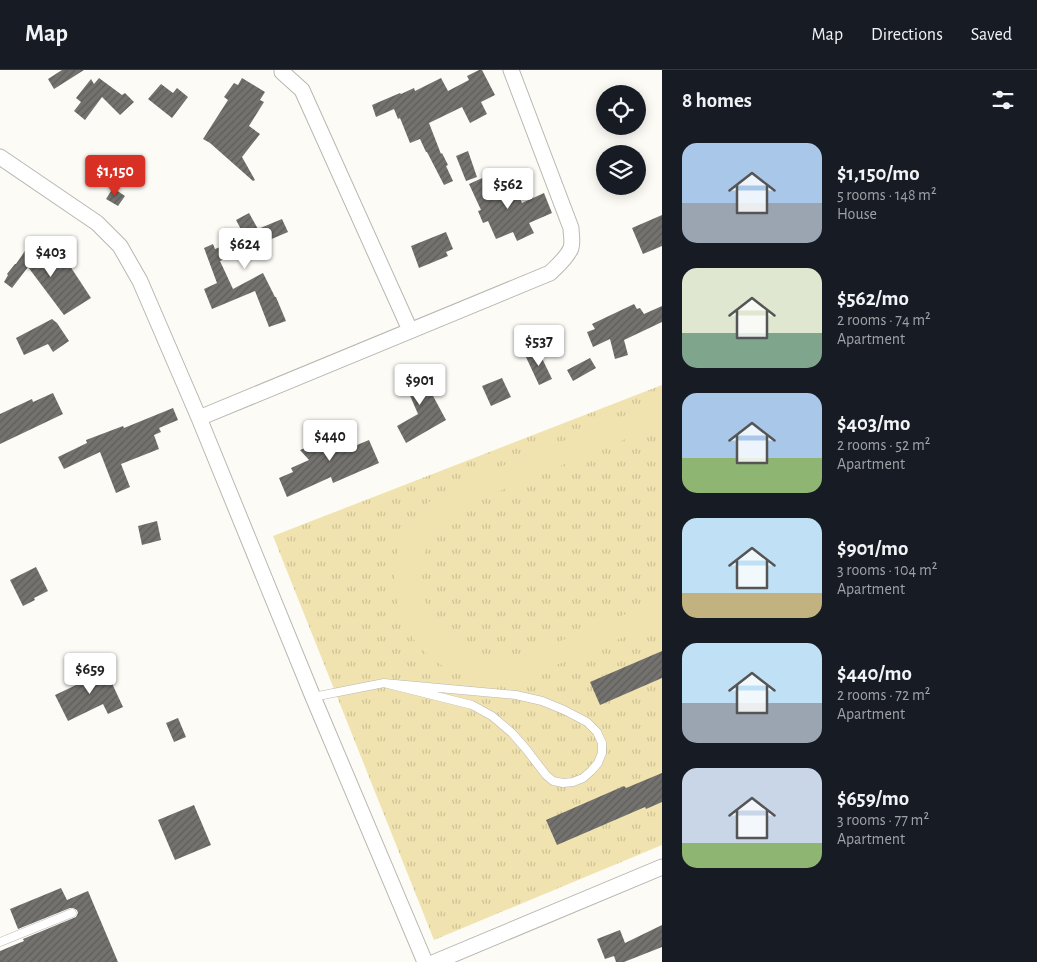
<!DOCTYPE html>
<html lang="en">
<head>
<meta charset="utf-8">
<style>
  body { margin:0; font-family:"Alegreya Sans",sans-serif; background:#20242c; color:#f1f3f6; height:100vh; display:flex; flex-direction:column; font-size:19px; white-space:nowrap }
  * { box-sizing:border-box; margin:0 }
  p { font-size:16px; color:#9ea1a6 }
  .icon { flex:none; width:28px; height:28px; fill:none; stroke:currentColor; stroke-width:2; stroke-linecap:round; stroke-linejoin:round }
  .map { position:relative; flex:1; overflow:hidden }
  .side { display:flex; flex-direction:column; background:#171b24; width:375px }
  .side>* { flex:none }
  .controls { position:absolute; left:596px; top:15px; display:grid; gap:10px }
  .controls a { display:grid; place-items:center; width:50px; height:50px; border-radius:50%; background:#171b24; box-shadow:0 2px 12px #0003; font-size:25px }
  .price { position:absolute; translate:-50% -42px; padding:0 11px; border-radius:5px; background:#fff; color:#222; font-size:16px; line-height:32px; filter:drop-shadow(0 1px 2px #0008) }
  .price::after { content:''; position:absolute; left:50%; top:30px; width:15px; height:11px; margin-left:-8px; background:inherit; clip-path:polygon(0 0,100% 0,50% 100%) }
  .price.active { background:#d93025; color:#fff }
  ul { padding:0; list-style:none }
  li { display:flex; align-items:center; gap:15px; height:125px; padding:0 20px }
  li span { display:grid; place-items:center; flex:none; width:140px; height:100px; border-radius:15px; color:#555 }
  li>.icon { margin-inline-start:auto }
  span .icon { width:60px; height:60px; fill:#fffc; stroke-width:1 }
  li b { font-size:21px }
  h2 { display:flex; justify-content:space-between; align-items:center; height:60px; padding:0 20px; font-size:21px }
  header { display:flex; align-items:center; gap:30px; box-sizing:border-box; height:70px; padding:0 25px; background:#171b24; border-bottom:1px solid #363941 }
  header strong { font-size:24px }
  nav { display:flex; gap:28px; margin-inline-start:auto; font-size:18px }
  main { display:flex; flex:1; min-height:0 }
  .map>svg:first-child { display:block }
  .grass { fill:url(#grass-tufts) }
  .garden { fill:#f1e3af }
  .building { fill:url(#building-hatch) }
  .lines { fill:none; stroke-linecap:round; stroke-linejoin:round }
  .lane-casing { stroke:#b9b7b2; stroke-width:9 }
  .street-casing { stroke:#b9b7b2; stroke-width:17 }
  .lane { stroke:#fff; stroke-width:8 }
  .street { stroke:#fff; stroke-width:15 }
</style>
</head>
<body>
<header>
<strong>Map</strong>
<nav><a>Map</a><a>Directions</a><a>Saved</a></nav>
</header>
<main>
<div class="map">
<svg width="662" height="892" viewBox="0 0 662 892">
  <defs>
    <pattern id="grass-tufts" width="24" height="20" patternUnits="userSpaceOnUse" patternTransform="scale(1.25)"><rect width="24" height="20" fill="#f1e3af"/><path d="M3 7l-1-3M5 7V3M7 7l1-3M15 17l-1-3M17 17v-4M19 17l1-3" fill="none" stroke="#cec296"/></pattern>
    <pattern id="building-hatch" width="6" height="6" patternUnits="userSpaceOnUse" patternTransform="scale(1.25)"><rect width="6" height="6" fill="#73726e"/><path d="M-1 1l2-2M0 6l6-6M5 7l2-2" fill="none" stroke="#5e5d5a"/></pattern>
  </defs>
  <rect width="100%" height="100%" fill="#fcfbf6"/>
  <!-- grass -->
  <path class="grass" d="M662,315V775L434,870L273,466Z"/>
  <!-- garden -->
  <path class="garden" d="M662,330V354L463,436C455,442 448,447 442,453C401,498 425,571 482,586C496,590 510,588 524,586L662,529V551L532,605C523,608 513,611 503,612C480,613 457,606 438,593C389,559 380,489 418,443C428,431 441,423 454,416Z"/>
  <!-- building -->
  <path class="building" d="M62,0H84L54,19L48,9Z
    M479,0H482L495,25L481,32L487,44L470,53L462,37L429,53L441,84L442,83L448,95L446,96L453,111L444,115L427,82H426L420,69L410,73L400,48L398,49L394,39L376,47L372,35L400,23L401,24L414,18L415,21L441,8L448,21L469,10L467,6Z
    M99,8L122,25L125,23L134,32L120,45L102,27L85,50L74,41L81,32L76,28L91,9L94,14Z
    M242,8L265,22L260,30L264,32L249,56L260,64L242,87L255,110L253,111L210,73L203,69L228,30L224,27L234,13L238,15Z
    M161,14L173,23L177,18L188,27L172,48L148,29Z
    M468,81L477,107L466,111L456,86Z
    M489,105L500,129L517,122L522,133L544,123L552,143L529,153L534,163L517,171L513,162L496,169L488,151L483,153L478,141L481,140L469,114Z
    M113,118L125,126L118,136L106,129Z
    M249,143L258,159L282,149L288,162L220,191L233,219L263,203L275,227H276L286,251L269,257L255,221L212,239L204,219L217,213L204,178L213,174L215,179L245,167L236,150Z
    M662,145V176L643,184L632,158Z
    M446,162L453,179L446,182L448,186L419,198L411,176Z
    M31,172L56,188L58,186L67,198L70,196L91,228L64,245L28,197L12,218L4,212L8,205L7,204L15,194H16Z
    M634,234L637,239L640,238L644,244L662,236V252L624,270L628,285L615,289L610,269L593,277L587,262L595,259L592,254Z
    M52,249L57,253L69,271L53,282L48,274L24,285L16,268Z
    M538,280L552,309L539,315L525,285Z
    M590,288L596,298L573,311L567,300Z
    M422,298L434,323L432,324L446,350L406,373L397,356L418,344L408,321L405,322L399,308Z
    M502,308L511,327L491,336L482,316Z
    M53,323L63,344L0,374V344L32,329L33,332Z
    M173,338L178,350L159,358L161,362L154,365L159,379L121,394L130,417L116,423L100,382L64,399L58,387L87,373L86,370L123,356L124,358Z
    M349,359L357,375L369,370L379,393L333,413L331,407L287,427L279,408L293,402L291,398L309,390L300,380Z
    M157,451L161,470L142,475L138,456Z
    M36,497L48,521L34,528L35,530L23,536L10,510Z
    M662,581V608L600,635L590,612Z
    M103,594L123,637L108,644L103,634L68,651L55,625L91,608L88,601Z
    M178,648L186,667L174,672L166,653Z
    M662,703V732L646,739L645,737L557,775L546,750L624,716L626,718Z
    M194,735L211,775L175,790L158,750Z
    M61,818L67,830L88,821L118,892H0V881L24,871L23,869L76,847L78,843L77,840L73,838H70L18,859L10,839Z
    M662,855V877L624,892H616L614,886L605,889L597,869L620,860L625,873Z"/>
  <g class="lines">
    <defs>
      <path id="lane" d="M313,627L384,613L516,625L542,631L564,640L587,652L597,662L602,673V683L598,693L591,701L583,708L573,712L563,713L553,711L546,705L526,679L512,663L492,646L472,635L384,613
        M0,872L72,843"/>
      <path id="street" d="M282,2L302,20L410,260
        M0,87L97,153L120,176L140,211L199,348L313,627L425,892
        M199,348L550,203C557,196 567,188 571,178C573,172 571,164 571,158L511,0
        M435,892L662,797"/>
    </defs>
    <!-- lane casing -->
    <use href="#lane" class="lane-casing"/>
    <!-- street casing -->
    <use href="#street" class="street-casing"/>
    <!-- lane -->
    <use href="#lane" class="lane"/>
    <!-- street -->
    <use href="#street" class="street"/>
  </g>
</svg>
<div class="controls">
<a><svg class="icon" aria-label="locate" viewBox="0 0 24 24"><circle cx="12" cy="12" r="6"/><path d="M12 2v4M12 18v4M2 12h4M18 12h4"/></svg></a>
<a><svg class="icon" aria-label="layers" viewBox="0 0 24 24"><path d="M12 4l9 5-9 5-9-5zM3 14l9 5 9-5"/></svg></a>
</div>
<b class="price active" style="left:115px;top:127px">$1,150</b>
<b class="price" style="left:508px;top:140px">$562</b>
<b class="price" style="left:245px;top:200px">$624</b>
<b class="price" style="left:51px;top:208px">$403</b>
<b class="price" style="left:539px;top:297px">$537</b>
<b class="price" style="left:420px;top:336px">$901</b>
<b class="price" style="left:330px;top:392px">$440</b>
<b class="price" style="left:90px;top:625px">$659</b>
</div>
<section class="side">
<h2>8 homes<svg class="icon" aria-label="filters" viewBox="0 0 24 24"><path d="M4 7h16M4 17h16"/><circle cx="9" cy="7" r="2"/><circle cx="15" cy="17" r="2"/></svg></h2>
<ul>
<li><span style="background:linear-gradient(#a9c7e8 60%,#9aa5b1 0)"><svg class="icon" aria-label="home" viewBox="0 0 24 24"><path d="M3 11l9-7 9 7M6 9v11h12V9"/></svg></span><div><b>$1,150/mo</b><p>5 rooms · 148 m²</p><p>House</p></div></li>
<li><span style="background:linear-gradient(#dfe7d0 65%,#7fa58c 0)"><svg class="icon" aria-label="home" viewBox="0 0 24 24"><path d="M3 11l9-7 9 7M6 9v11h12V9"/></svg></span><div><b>$562/mo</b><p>2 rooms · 74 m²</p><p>Apartment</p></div></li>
<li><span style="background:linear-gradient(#a9c7e8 65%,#8fb573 0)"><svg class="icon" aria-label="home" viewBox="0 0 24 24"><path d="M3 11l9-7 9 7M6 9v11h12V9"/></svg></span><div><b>$403/mo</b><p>2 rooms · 52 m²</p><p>Apartment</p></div></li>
<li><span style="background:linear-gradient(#bfe0f5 75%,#c2b280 0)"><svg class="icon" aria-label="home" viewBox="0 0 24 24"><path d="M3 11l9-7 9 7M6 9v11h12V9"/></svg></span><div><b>$901/mo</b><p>3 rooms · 104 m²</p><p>Apartment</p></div></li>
<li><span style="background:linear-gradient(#bfe0f5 60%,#9aa5b1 0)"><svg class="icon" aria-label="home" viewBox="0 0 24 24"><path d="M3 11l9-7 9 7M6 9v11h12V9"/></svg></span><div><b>$440/mo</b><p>2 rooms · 72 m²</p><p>Apartment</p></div></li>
<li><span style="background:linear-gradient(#c9d6e8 75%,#8fb573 0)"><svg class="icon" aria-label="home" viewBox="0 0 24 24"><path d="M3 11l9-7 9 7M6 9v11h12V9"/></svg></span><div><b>$659/mo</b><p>3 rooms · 77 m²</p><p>Apartment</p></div></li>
</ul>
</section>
</main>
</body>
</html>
